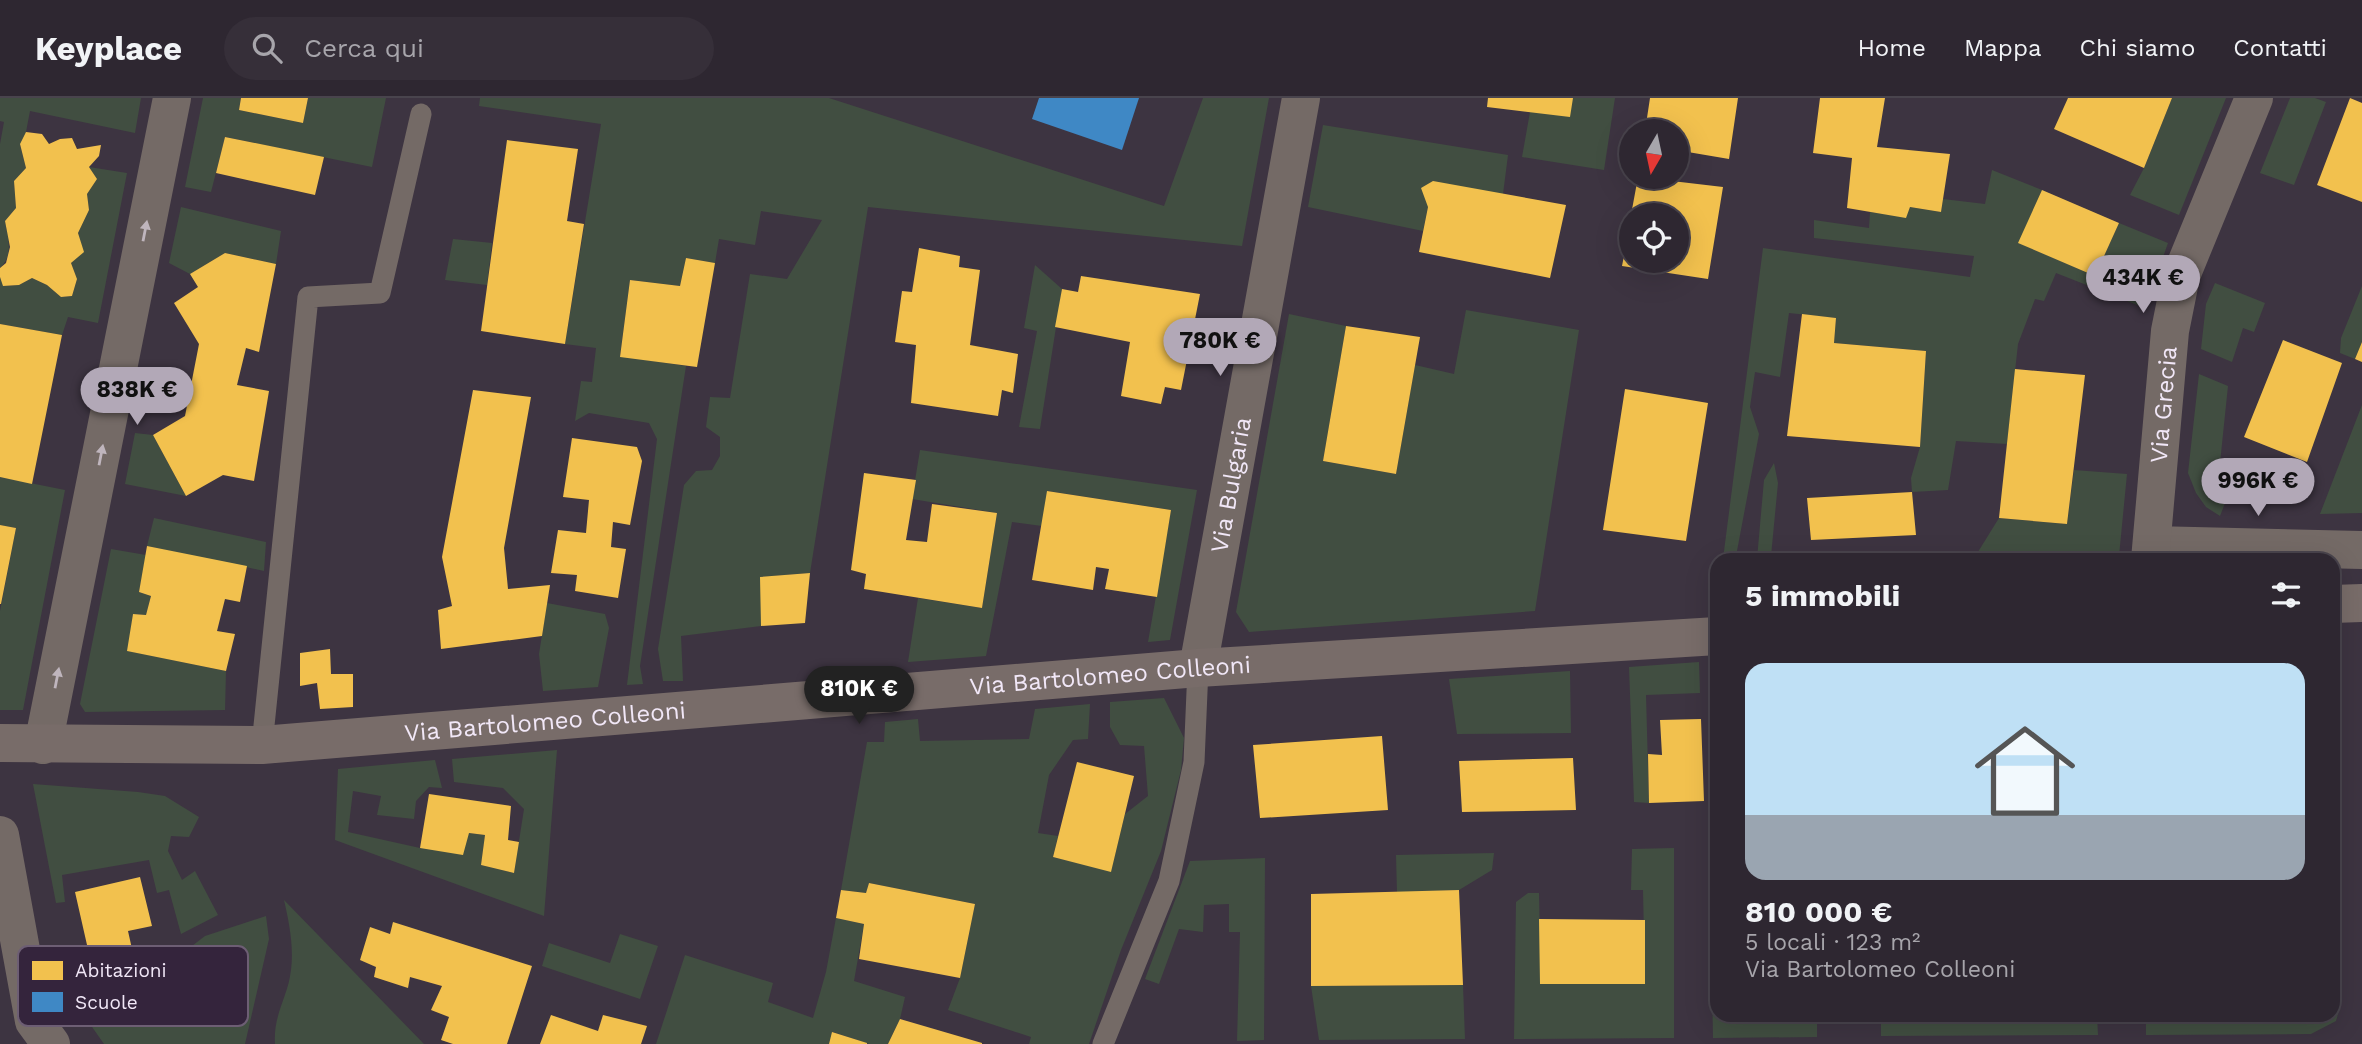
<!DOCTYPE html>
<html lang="it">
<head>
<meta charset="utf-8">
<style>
  body { margin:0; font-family:"Work Sans",sans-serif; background:#362f39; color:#f1f3f6; height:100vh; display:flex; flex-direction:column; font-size:26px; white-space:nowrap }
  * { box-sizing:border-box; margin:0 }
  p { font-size:23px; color:#a7a5ab }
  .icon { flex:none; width:38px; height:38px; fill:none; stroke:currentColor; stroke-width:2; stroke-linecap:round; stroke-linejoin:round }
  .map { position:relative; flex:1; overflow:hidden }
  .sheet { position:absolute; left:1710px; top:455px; width:630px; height:469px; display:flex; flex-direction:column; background:#2e2731; border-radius:21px; box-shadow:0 7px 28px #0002,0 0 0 2px #49444d }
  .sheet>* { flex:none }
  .needle { width:46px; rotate:189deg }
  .controls { position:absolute; left:1619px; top:21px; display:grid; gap:14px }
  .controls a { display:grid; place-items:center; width:70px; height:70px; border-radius:50%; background:#2e2731; box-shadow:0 7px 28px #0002,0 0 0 2px #49444d; font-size:35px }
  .price { position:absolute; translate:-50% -60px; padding:0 16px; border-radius:24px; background:#b2a8b7; color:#111; font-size:23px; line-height:46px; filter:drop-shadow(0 2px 4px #0008) }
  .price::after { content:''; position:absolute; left:50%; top:42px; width:21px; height:16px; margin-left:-10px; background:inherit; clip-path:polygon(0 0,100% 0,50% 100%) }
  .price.active { background:#222; color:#fff }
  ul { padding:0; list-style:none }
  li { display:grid; align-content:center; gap:14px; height:371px; padding:0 35px }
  li span { display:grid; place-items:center; height:217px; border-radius:21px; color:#555 }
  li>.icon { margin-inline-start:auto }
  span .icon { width:126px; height:126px; fill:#fffc; stroke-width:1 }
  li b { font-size:30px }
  h2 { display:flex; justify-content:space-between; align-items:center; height:84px; padding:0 35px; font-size:30px }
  header { display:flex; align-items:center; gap:42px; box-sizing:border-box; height:98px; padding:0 35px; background:#2e2731; border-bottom:2px solid #49444d }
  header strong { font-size:33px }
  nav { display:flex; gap:38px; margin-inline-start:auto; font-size:24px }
  .search { width:490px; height:63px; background:#362f39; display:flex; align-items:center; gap:18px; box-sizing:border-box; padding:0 24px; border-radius:38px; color:#a7a5ab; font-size:26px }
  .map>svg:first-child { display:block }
  .green { fill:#414e41 }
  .homes { fill:#f2c14e }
  .schools { fill:#3f88c5 }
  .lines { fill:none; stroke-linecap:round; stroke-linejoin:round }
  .lane { stroke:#746a66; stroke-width:21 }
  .street { stroke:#746a66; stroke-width:38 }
  .secondary { stroke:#786c69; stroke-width:38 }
  .oneway { fill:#bfb5bd }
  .labels { text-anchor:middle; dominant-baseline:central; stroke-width:7; stroke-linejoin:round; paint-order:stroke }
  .street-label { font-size:24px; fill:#f1e7f7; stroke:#34243c }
  .key { fill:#34243c; stroke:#6d5e74; stroke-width:2 }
  .key-label { font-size:19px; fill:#f1e7f7 }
</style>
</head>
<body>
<header>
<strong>Keyplace</strong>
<div class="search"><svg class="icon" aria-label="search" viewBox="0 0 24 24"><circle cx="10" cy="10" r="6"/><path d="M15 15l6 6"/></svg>Cerca qui</div>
<nav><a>Home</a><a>Mappa</a><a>Chi siamo</a><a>Contatti</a></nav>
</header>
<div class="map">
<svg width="2362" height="946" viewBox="0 0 2362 946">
  <rect width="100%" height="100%" fill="#3d3441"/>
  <!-- green -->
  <path class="green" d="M0,0H141L135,35L30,13L26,34L20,47L26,70L14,83L16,110L5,123C8,139 14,157 0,170V46L4,24L0,23Z
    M203,0H241L239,12L303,25L308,0H386L372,69L225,39L211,94L185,89Z
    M480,0H829L1164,108L1203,0H1269L1242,148L868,109L810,475L761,479V528L681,538L683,583H663L658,551L684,387L696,373L712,372L720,358V339L706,329L710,299L730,300L750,176L787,181L822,122L761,113L755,147L719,141L715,165L686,160L680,188L630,182L620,258L686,268L640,568L643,586L627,587L657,341L649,325L589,315L575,323L581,283L592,284L596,250L565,246L601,26L479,8Z
    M1573,0H1615L1604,72L1522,59L1530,14Z
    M2172,0H2226L2179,117L2130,97L2144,70Z
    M2290,0H2315L2326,4L2294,87L2260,75Z
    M1323,27L1508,57L1503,96L1428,109L1423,133L1308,109Z
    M89,69L127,75L98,225L68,219L62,237L0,226V179L4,188L19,187L32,180L47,187L61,199L72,198L77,181L71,165L83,154L78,135L89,112L87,96L97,81Z
    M1992,72L2042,92L2019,145L2095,178L2119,125L2168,145L2145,210L2056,175L2044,203L2035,201L2018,246L2007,346L1956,343L1948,392L1912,394L1911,380L1920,349L1926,253L1834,245L1836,220L1789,215L1780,279L1755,274L1750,309L1759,336L1737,453L1723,461L1763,150L1970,179L1974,158L1814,140V122L1869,130L1870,114L1905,119L1910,109L1941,114L1943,101L1985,106Z
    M181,109L281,133L276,166L225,155L190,176L169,165Z
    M453,141L492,145L487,187L445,182Z
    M1035,167L1062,191L1040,331L1019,329L1037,233L1024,230Z
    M2215,185L2265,205L2254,234L2243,230L2232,264L2201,251L2206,206Z
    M2362,188V244L2355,261L2340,255L2341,240Z
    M1466,212L1579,232L1535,513L1249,534L1236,514L1289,216L1346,228L1323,363L1396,376L1415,267L1454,276Z
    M2199,276L2228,288L2220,365L2234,382L2220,418L2206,409L2196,395L2188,375Z
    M2362,307V415L2320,416Z
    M135,335L153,337L186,398L125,386Z
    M920,352L1197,392L1170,542L1148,544L1171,412L1048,393L1042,428L1012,424L986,558L908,564L918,500L982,510L997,415L912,401Z
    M1774,365L1778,385L1771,458L1757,461L1764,382Z
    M2074,372L2127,376L2119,458L2113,462H1973L1999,420L2067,426Z
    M0,379L65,392L23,612H0V513L16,430L0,427Z
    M154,420L266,444L264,473L147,448Z
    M111,451L146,457L139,494L151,498L146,517L133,516L128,553L226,573L225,612L85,614L80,606Z
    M547,505L605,516L609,530L598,589L543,593L539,556Z
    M2333,553L2341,568L2342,713H2333Z
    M1699,564L1700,595L1646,597L1649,705L1634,704L1629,569Z
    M1570,573L1571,635L1457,636L1449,581Z
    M1164,600L1184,640L1181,672L1161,753L1121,852L1089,946H1029L1031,939L948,912L960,880L975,806L869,785L866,795L841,792L867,644H884L885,624L918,621L920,643L1029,641L1035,611L1090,606L1088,641L1073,642L1049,677L1038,735L1058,738L1053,759L1111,773L1125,716L1148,698L1144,648L1120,647L1110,629V604Z
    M557,652L544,818L335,742L338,671L435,662L442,690L429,689L416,703L414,721L377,717L381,698L353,693L348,734L420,750L469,735L485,737L481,767L514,775L524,711L503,690L454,684L452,661Z
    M33,686L138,694L165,698L199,719L189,739L171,738L168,753L182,782L195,773L218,817L181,836L169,792L157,795L149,762L62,777L65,804L56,805Z
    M2333,738H2342V902L2336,923L2311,936L2146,937V917H2333Z
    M1674,750V940L1514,941L1516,804L1528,795H1539L1541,886H1645L1643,792H1631L1632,751Z
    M1494,755L1492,772L1459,792L1397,795L1396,757Z
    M1265,760L1264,942L1237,943L1240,834H1229V806L1204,807L1203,834L1179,831L1159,886L1145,881L1190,763Z
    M284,802L424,946H275C273,916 288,899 291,872C294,848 289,824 284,802Z
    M266,818L269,841L245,946H104L90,926L205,838Z
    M836,820L864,826L854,883L905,899L900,921L888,946H869L833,934L829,946H656L685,857L773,885L768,904L813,920L826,874Z
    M620,836L658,848L640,901L542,868L549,845L610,865Z
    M1717,885V917H1817V939L1713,940L1712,886Z
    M1463,887L1465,941L1319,942L1311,888Z
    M1881,917H2097L2098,937L1881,938Z"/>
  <!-- homes -->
  <path class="homes" d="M241,0H308L303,25L239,12Z
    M1488,0H1573L1570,19L1487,9Z
    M1650,0H1738L1729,61L1676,52V33H1645Z
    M1820,0H1885L1877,49L1950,56L1941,114L1910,109L1906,120L1847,110L1852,60L1813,55Z
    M2068,0H2172L2144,70L2054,31Z
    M2350,0L2362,5V104L2317,87Z
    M26,34L42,36L49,46L60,41L72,40L77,51L101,47L99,58L89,69L97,81L87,96L89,112L78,135L84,154L71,165L77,181L72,198L61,199L47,187L32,180L19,187L3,188L0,179V170L6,165L10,149L5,123L16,110L14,83L26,70L20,46Z
    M225,39L324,59L315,97L216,75Z
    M507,42L578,51L567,123L584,126L565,246L481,233Z
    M1638,79L1723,89L1708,181L1622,168L1630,127L1631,163H1676V117H1631Z
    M1433,83L1566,107L1550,180L1419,154L1428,109L1421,90Z
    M2042,92L2119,125L2095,178L2018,145Z
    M919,150L960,158L959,169L980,172L970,247L1018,256L1013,295L1002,292L998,318L911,305L916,247L895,244L902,193L912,194Z
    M225,155L276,166L259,254L246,250L237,287L269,293L254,383L223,377L186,398L153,337L185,318L199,246L174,205L198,189L190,176Z
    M686,160L715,165L697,269L620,259L630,182L680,188Z
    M1081,178L1200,196L1181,292L1165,289L1161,306L1121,298L1130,244L1055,229L1062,191L1078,194Z
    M1802,216L1836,220L1834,245L1926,253L1920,349L1787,338Z
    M0,226L62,237L32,386L0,379Z
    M1346,228L1420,239L1396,376L1323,363Z
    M2283,242L2342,265L2307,364L2244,339Z
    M2362,244V264L2355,261Z
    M2015,271L2085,277L2067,426L1999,420Z
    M1625,291L1708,305L1686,443L1603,432Z
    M473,292L531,299L504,450L508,491L550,487L542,538L441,551L438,512L452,508L442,459Z
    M572,340L637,349L642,363L630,427L613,424L611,449L626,451L618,500L575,493L577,477L551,475L558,432L586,435L589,402L563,399Z
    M864,375L916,382L906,442L927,444L932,406L997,415L982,510L864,491L866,476L851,472Z
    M1047,393L1171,412L1157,499L1105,491L1109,471L1096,469L1093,492L1032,482Z
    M1912,394L1916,437L1811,442L1807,400Z
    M0,427L16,430L1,506H0Z
    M147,448L247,468L240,504L225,501L217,533L235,536L226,573L127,553L133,516L146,517L151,498L139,494Z
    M810,475L805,525L761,528L760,479Z
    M330,551L331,576H353V609L320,611L317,585L300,588V555Z
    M1701,621L1704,703L1649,705L1648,656L1662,657L1660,622Z
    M1382,638L1388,712L1260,720L1253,647Z
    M1573,660L1576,712L1462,714L1459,663Z
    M1077,664L1134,678L1111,774L1053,759Z
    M429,696L511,708L508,742L519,744L514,775L481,767L485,737L469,735L463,757L420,750Z
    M140,779L152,828L128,833L134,860L92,869L75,794Z
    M869,785L975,806L960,880L859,861L864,826L836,820L841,792L866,795Z
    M1459,792L1463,887L1311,888V796Z
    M1712,804H1717V885L1712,886Z
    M1539,821L1645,822V886H1540Z
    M393,824L532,868L507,946H453L441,942L449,919L431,912L442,888L410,879L408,890L374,879L376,869L360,862L370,829L390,836Z
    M551,917L598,933L603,917L647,928L641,946H540Z
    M900,921L982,945V946H888Z
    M832,934L867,945V946H829Z"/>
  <!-- schools -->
  <path class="schools" d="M1039,0H1139L1122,52L1032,21Z"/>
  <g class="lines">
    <!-- lane -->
    <path class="lane" d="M262,647L308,199L380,195L421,16
      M1103,946L1169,783L1194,664L1198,570"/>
    <!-- street -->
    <g class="street">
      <path d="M2152,447L2362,452"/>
      <path id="s1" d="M2150,462L2170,233L2181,178L2254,0"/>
      <path id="s2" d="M1198,570L1301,0"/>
      <path d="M43,647L172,0"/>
      <path d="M0,737L34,923L51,946"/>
    </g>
    <!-- secondary -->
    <g class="secondary">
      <path d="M2333,506L2362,505"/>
      <path id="s3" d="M0,645L262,647L1198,570L1717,538"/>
    </g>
  </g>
  <!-- one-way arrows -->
  <defs><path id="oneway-solid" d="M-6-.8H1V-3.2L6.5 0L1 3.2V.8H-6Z" transform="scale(1.75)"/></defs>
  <g class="oneway">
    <use href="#oneway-solid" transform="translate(145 133) rotate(-79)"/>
    <use href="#oneway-solid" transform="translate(101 357) rotate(-79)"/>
    <use href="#oneway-solid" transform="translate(57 580) rotate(-79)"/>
  </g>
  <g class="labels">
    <!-- street labels -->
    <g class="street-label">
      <text stroke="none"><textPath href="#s1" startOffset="156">Via Grecia</textPath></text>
      <text stroke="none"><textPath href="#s2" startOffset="186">Via Bulgaria</textPath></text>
      <text stroke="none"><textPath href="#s3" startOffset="1113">Via Bartolomeo Colleoni</textPath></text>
      <text stroke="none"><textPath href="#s3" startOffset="546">Via Bartolomeo Colleoni</textPath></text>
    </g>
  </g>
  <!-- legend -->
  <rect x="18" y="848" width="230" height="80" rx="10" class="key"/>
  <rect x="32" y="863" width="31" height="19" fill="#f2c14e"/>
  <rect x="32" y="894" width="31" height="20" fill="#3f88c5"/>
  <g class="key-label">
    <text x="75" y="879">Abitazioni</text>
    <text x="75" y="911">Scuole</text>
  </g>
</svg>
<div class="controls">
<a><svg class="needle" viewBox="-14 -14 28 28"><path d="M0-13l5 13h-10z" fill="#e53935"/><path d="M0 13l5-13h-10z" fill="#a7a5ab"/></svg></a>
<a><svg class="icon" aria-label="locate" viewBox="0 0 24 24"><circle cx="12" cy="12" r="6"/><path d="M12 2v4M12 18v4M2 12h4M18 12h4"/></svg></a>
</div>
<b class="price" style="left:2143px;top:217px">434K €</b>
<b class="price" style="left:1220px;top:280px">780K €</b>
<b class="price" style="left:137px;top:329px">838K €</b>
<b class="price" style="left:2258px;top:420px">996K €</b>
<b class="price active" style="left:859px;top:628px">810K €</b>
<section class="sheet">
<h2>5 immobili<svg class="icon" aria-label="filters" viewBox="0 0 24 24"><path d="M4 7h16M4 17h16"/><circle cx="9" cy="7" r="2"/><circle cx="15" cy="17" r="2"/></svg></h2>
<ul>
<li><span style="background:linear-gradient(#bfe0f5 70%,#9aa5b1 0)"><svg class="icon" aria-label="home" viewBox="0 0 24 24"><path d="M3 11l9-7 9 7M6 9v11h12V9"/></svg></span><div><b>810 000 €</b><p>5 locali · 123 m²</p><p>Via Bartolomeo Colleoni</p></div></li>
</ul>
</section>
</div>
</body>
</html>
